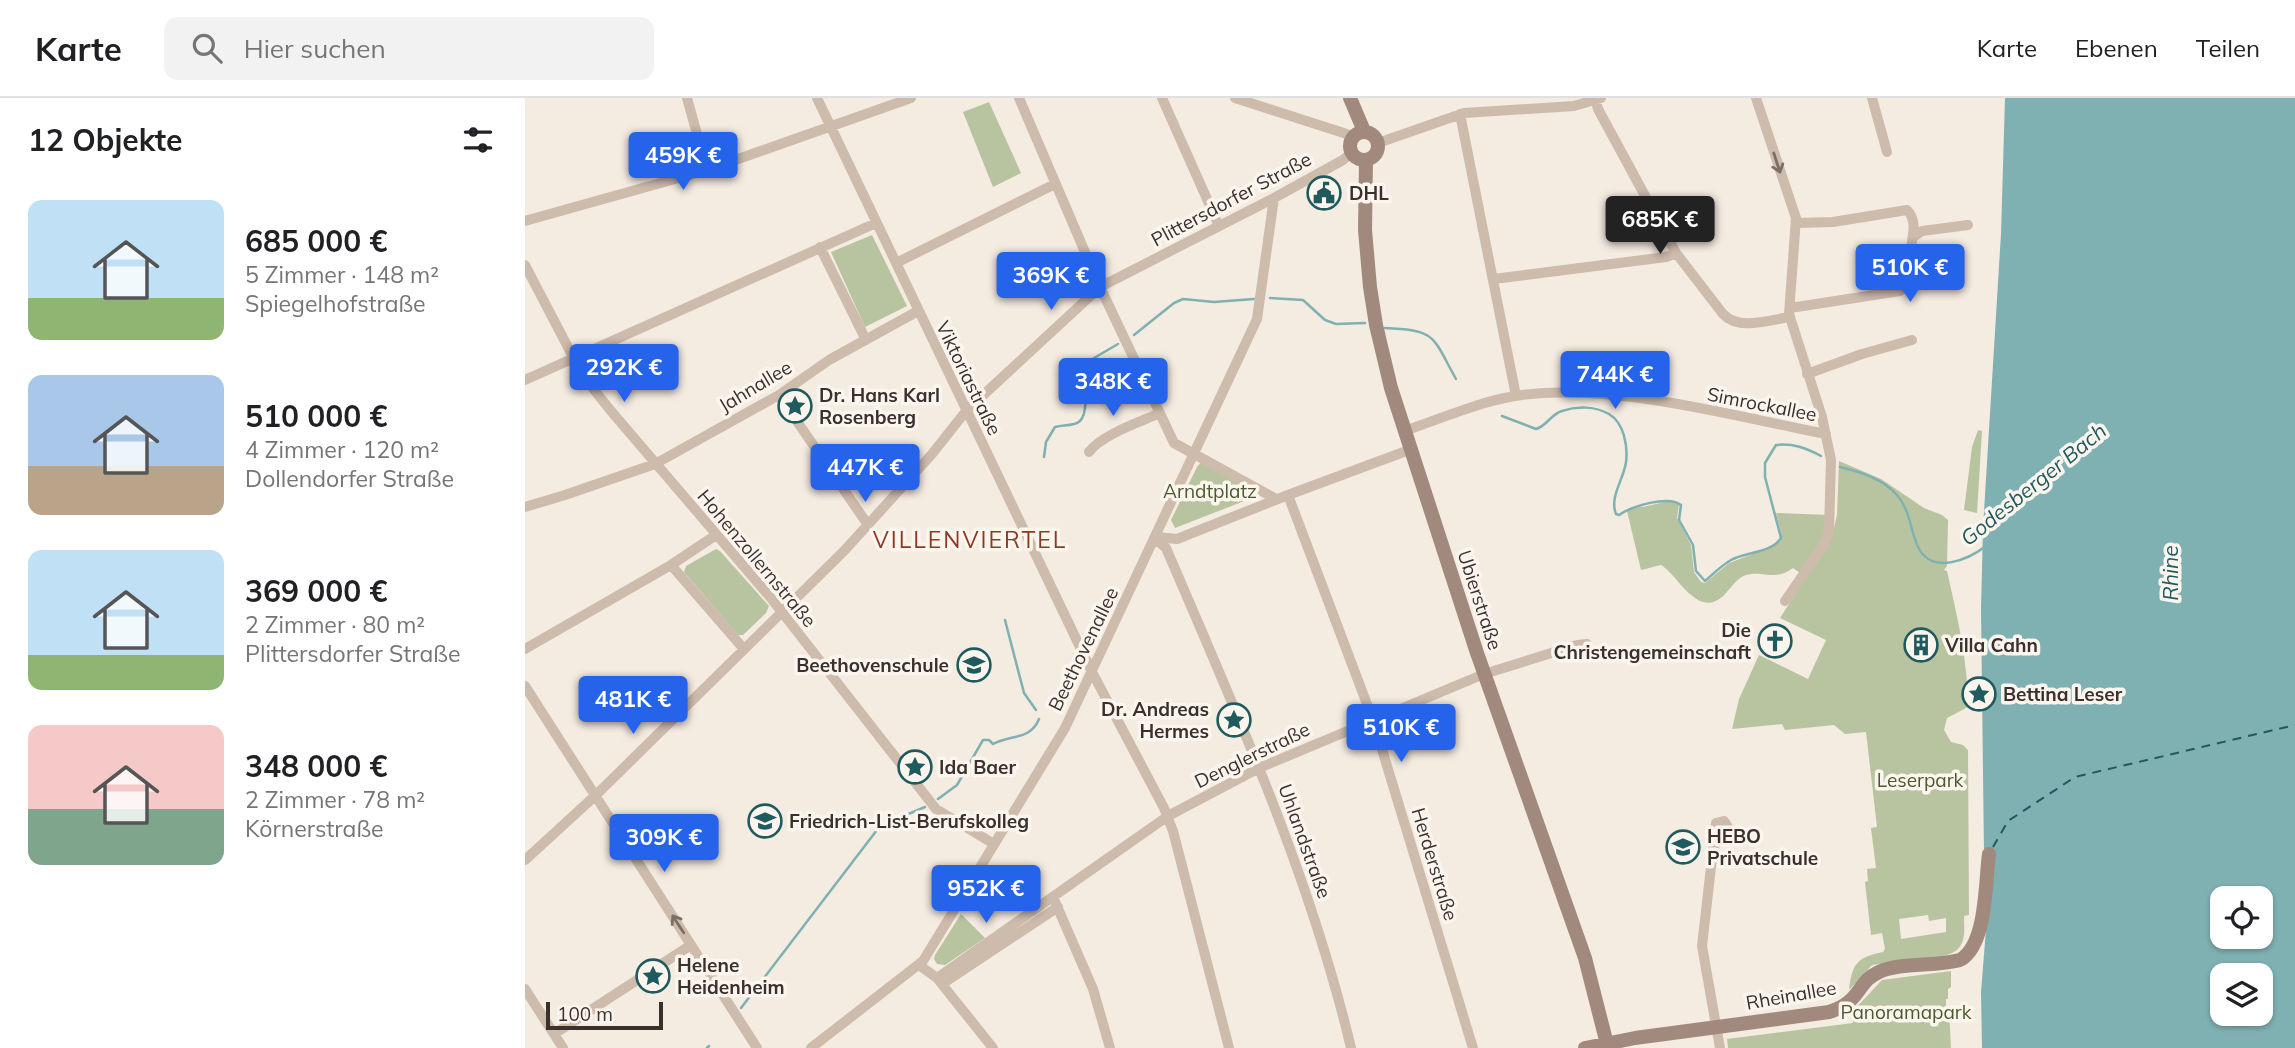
<!DOCTYPE html>
<html lang="de">
<head>
<meta charset="utf-8">
<style>
  body { margin:0; font-family:Mulish,sans-serif; background:#f2f2f2; color:#202124; height:100vh; display:flex; flex-direction:column; font-size:26px; white-space:nowrap }
  * { box-sizing:border-box; margin:0 }
  p { font-size:23px; color:#757577 }
  .icon { flex:none; width:38px; height:38px; fill:none; stroke:currentColor; stroke-width:2; stroke-linecap:round; stroke-linejoin:round }
  .map { position:relative; flex:1; overflow:hidden }
  .sheet { display:flex; flex-direction:column; background:#fff; width:525px }
  .sheet>* { flex:none }
  .tools { position:absolute; left:1685px; top:788px; display:grid; gap:14px }
  .tools a { display:grid; place-items:center; width:63px; height:63px; border-radius:14px; background:#fff; box-shadow:0 2px 5px #0004; font-size:35px }
  .scale { position:absolute; left:21px; bottom:18px; width:117px; box-sizing:border-box; padding-left:7px; border:4px solid #3b302b; border-top:0; font-size:19px; line-height:24px; white-space:nowrap; color:#3b302b; -webkit-text-stroke:5px #fbf5ee; paint-order:stroke }
  .price { position:absolute; translate:-50% -60px; padding:0 16px; border-radius:7px; background:#2563eb; color:#fff; font-size:23px; line-height:46px; filter:drop-shadow(0 2px 4px #0008) }
  .price::after { content:''; position:absolute; left:50%; top:42px; width:21px; height:16px; margin-left:-10px; background:inherit; clip-path:polygon(0 0,100% 0,50% 100%) }
  .price.active { background:#222; color:#fff }
  ul { padding:0; list-style:none }
  li { display:flex; align-items:center; gap:21px; height:175px; padding:0 28px }
  li span { display:grid; place-items:center; flex:none; width:196px; height:140px; border-radius:14px; color:#555 }
  li>.icon { margin-inline-start:auto }
  span .icon { width:84px; height:84px; fill:#fffc; stroke-width:1 }
  li b { font-size:30px }
  h2 { display:flex; justify-content:space-between; align-items:center; height:84px; padding:0 28px; font-size:30px }
  header { display:flex; align-items:center; gap:42px; box-sizing:border-box; height:98px; padding:0 35px; background:#fff; border-bottom:2px solid #e0e0e0 }
  header strong { font-size:33px }
  nav { display:flex; gap:38px; margin-inline-start:auto; font-size:24px }
  .search { width:490px; height:63px; background:#f2f2f2; display:flex; align-items:center; gap:18px; box-sizing:border-box; padding:0 24px; border-radius:14px; color:#757577; font-size:26px }
  main { display:flex; flex:1; min-height:0 }
  .map>svg:first-child { display:block }
  .green { fill:#b8c4a0; fill-rule:evenodd }
  .water { fill:#7fb0b2; fill-rule:evenodd }
  .lines { fill:none; stroke-linecap:round; stroke-linejoin:round }
  .stream { stroke:#7fb0b2; stroke-width:2.5 }
  .ferry { stroke:#1f5a5e; stroke-width:2; stroke-dasharray:9 7; stroke-linecap:butt }
  .street { stroke:#cdbbac; stroke-width:10 }
  .secondary { stroke:#a18a7d; stroke-width:14 }
  .oneway { stroke:#7d6f65 }
  .labels { text-anchor:middle; dominant-baseline:central; stroke-width:7; stroke-linejoin:round; paint-order:stroke }
  .poi-label { font-size:19px; font-weight:bold; fill:#3b302b; stroke:#fbf5ee; text-anchor:start }
  .street-label { font-size:19px; fill:#3b302b; stroke:#fbf5ee }
  .park-label { font-size:19px; fill:#4a5a2e; stroke:#fbf5ee }
  .water-label { font-size:21px; font-style:italic; fill:#1f5a5e; stroke:#fbf5ee }
  .quarter-label { font-size:23px; letter-spacing:2px; fill:#8c3b22; stroke:#fbf5ee }
</style>
</head>
<body>
<header>
<strong>Karte</strong>
<div class="search"><svg class="icon" aria-label="search" viewBox="0 0 24 24"><circle cx="10" cy="10" r="6"/><path d="M15 15l6 6"/></svg>Hier suchen</div>
<nav><a>Karte</a><a>Ebenen</a><a>Teilen</a></nav>
</header>
<main>
<section class="sheet">
<h2>12 Objekte<svg class="icon" aria-label="filters" viewBox="0 0 24 24"><path d="M4 7h16M4 17h16"/><circle cx="9" cy="7" r="2"/><circle cx="15" cy="17" r="2"/></svg></h2>
<ul>
<li><span style="background:linear-gradient(#bfe0f5 70%,#8fb573 0)"><svg class="icon" aria-label="home" viewBox="0 0 24 24"><path d="M3 11l9-7 9 7M6 9v11h12V9"/></svg></span><div><b>685 000 €</b><p>5 Zimmer · 148 m²</p><p>Spiegelhofstraße</p></div></li>
<li><span style="background:linear-gradient(#a9c7e8 65%,#b9a48a 0)"><svg class="icon" aria-label="home" viewBox="0 0 24 24"><path d="M3 11l9-7 9 7M6 9v11h12V9"/></svg></span><div><b>510 000 €</b><p>4 Zimmer · 120 m²</p><p>Dollendorfer Straße</p></div></li>
<li><span style="background:linear-gradient(#bfe0f5 75%,#8fb573 0)"><svg class="icon" aria-label="home" viewBox="0 0 24 24"><path d="M3 11l9-7 9 7M6 9v11h12V9"/></svg></span><div><b>369 000 €</b><p>2 Zimmer · 80 m²</p><p>Plittersdorfer Straße</p></div></li>
<li><span style="background:linear-gradient(#f6c9c9 60%,#7fa58c 0)"><svg class="icon" aria-label="home" viewBox="0 0 24 24"><path d="M3 11l9-7 9 7M6 9v11h12V9"/></svg></span><div><b>348 000 €</b><p>2 Zimmer · 78 m²</p><p>Körnerstraße</p></div></li>
</ul>
</section>
<div class="map">
<svg width="1770" height="950" viewBox="0 0 1770 950">
  <rect width="100%" height="100%" fill="#f4ebe1"/>
  <!-- green -->
  <path class="green" d="M464,4L496,75L468,89L438,14Z
    M347,137L382,208L340,229L306,154Z
    M1453,332L1457,333L1452,415L1439,412L1447,349Z
    M1314,363L1356,381L1399,410L1417,417L1423,422L1422,468L1419,472L1422,473C1432,518 1443,562 1443,609L1422,620L1419,632L1426,644L1438,647L1443,652L1444,817L1439,818C1439,829 1441,841 1434,850C1422,864 1366,864 1347,867L1324,892C1327,866 1332,859 1358,854L1360,851L1357,835L1346,837L1340,784L1343,783L1342,771L1351,770L1346,730L1352,729L1341,634L1320,636L1309,627L1260,632L1257,626L1207,631L1214,601L1234,557L1283,581L1301,542L1255,520L1307,439L1312,417ZM1403,817L1404,823L1421,820V834L1376,841L1374,821Z
    M676,364L731,395L732,398L650,430L646,422L672,369Z
    M1144,403L1154,407L1152,420L1166,447L1169,474L1176,484L1180,485L1204,465L1244,450L1256,443V436L1251,415L1305,417L1302,436L1275,475L1268,470C1249,484 1240,472 1221,477C1211,480 1205,492 1197,499C1172,520 1153,477 1136,467L1116,472L1102,413L1112,408L1118,409Z
    M191,451L195,453L244,508L241,515L218,537H213L159,474L161,468Z
    M436,816L460,840L420,867L412,866L409,861L410,857Z
    M1426,873V889L1423,891V901H1421V913H1424L1426,950H1203L1202,941L1328,925L1327,914L1357,882Z"/>
  <!-- water -->
  <path class="water" d="M1480,0H1770V950H1457L1456,894L1467,757L1459,756L1456,511L1458,430L1476,136ZM1698,800H1736V838H1698ZM1698,877H1736V915H1698Z"/>
  <g class="lines">
    <!-- stream -->
    <path class="stream" d="M745,200L778,202L800,222L811,226L840,225
      M860,230C912,232 907,238 931,281
      M609,237L649,205L658,201L689,204L729,201
      M977,318L1011,331C1022,328 1026,316 1037,313C1052,308 1070,308 1084,316C1099,325 1103,348 1101,364C1099,381 1084,399 1091,416L1094,417C1107,408 1143,397 1156,407L1154,422L1168,447L1171,473L1180,483C1187,477 1197,467 1206,462C1220,454 1247,455 1256,440L1240,379V365L1251,347C1268,345 1281,350 1296,358
      M519,359L521,344L530,329C537,327 542,328 549,326C562,324 560,304 561,294C555,287 555,276 557,267L593,246
      M1315,369C1336,374 1358,381 1372,397C1386,413 1385,434 1394,451C1409,477 1444,461 1461,448
      M480,522L499,595L511,612
      M413,701L432,687L458,642H464L468,646C485,636 505,643 514,621
      M216,910L355,728L400,709
      M182,950L184,948"/>
    <!-- ferry -->
    <path class="ferry" d="M1468,749L1483,723L1550,679L1770,627"/>
    <!-- street -->
    <path class="street" d="M162,0L182,72
      M292,0L567,574L639,710L648,733L704,950
      M494,0L575,189L649,345L751,401
      M637,0L694,128
      M710,0L828,38
      M1070,0L1073,11L1151,155L1198,216C1214,233 1244,222 1265,219
      M1231,0L1271,120L1264,216L1297,319L1306,362L1304,434L1298,448L1260,503
      M1347,0L1362,54
      M935,16L991,298
      M853,45L939,15L1049,8L1076,0
      M0,123L182,72L386,0
      M1390,138L1397,133L1443,127
      M295,149L341,242
      M371,165L530,86
      M0,167L58,278L86,313L245,499L411,711L469,746
      M969,181L1141,159L1151,155
      M1265,210L1375,193C1381,190 1384,187 1386,180C1389,171 1386,160 1386,151C1387,138 1393,123 1382,112L1308,124L1272,125
      M1282,276L1337,256L1387,242
      M0,282L351,125
      M254,297L343,427
      M879,333C915,321 953,304 990,298C1084,283 1207,318 1301,336
      M564,354C576,337 615,324 635,315
      M763,397L848,622L948,950
      M0,409L40,397L130,366L254,297L304,262L393,213
      M632,439L652,441L763,397L884,352
      M630,441L641,450C711,613 785,777 826,950
      M146,467L218,550
      M0,551L146,467L191,437
      M0,588L232,950
      M1189,748L1203,729L1199,723L1191,725L1177,848L1195,950
      M0,762L71,697L319,453L407,356L441,313L575,189L749,100L818,62L826,55
      M528,799L568,891L585,950
      M394,867L412,880L468,950
      M412,880L643,718L734,670L959,576L1052,547L1062,546
      M417,886L533,809
      M0,891L38,950
      M29,936L166,847
      M286,950L398,863L540,630L732,221L749,100"/>
    <!-- secondary -->
    <path class="secondary" d="M825,0L839,33
      M825 48a14 14 0 1 1 28 0a14 14 0 1 1-28 0Z
      M841,62L840,132L845,189L851,227L866,290L952,555L1060,860L1083,950
      M1060,950L1110,940L1304,914C1337,904 1331,884 1354,874C1376,864 1410,869 1435,862C1462,847 1460,785 1464,756"/>
  </g>
  <!-- one-way arrows -->
  <defs><path id="oneway-shaft" d="M-6 0H5M1.5-3L5.5 0L1.5 3" fill="none" stroke-width="1.6" stroke-linecap="round" stroke-linejoin="round" transform="scale(1.75)"/></defs>
  <g class="oneway">
    <use href="#oneway-shaft" transform="translate(1252 65) rotate(72)"/>
    <use href="#oneway-shaft" transform="translate(153 826) rotate(-123)"/>
  </g>
  <!-- icons -->
  <defs>
    <symbol id="civic-ring" viewBox="-11 -11 22 22"><circle r="9.5" fill="#fbf5ee" stroke="#1f5a5e" stroke-width="1.5"/><path d="M-.6-6.5H3V-4.5H.6V-3L4-1V1h2V6H-6V1h2V-1L-.6-3ZM-1.2 2.5V6h2.4V2.5Z" fill="#1f5a5e"/></symbol>
    <symbol id="sight-ring" viewBox="-11 -11 22 22"><circle r="9.5" fill="#fbf5ee" stroke="#1f5a5e" stroke-width="1.5"/><path d="M0-6L1.8-2.2L6-1.7L2.9 1.2L3.7 5.4L0 3.3L-3.7 5.4L-2.9 1.2L-6-1.7L-1.8-2.2Z" fill="#1f5a5e"/></symbol>
    <symbol id="church-ring" viewBox="-11 -11 22 22"><circle r="9.5" fill="#fbf5ee" stroke="#1f5a5e" stroke-width="1.5"/><path d="M-1.2-6h2.4v3.5h3.3v2.4h-3.3V6h-2.4V-.1h-3.3v-2.4h3.3Z" fill="#1f5a5e"/></symbol>
    <symbol id="building-ring" viewBox="-11 -11 22 22"><circle r="9.5" fill="#fbf5ee" stroke="#1f5a5e" stroke-width="1.5"/><path d="M-4-6H4V6H1V3H-1V6H-4ZM-2.5-4.3h1.7v1.8h-1.7ZM.8-4.3h1.7v1.8H.8ZM-2.5-1h1.7V.8h-1.7ZM.8-1h1.7V.8H.8Z" fill="#1f5a5e"/></symbol>
    <symbol id="school-ring" viewBox="-11 -11 22 22"><circle r="9.5" fill="#fbf5ee" stroke="#1f5a5e" stroke-width="1.5"/><path d="M0-5L7-2L0 1L-7-2ZM-4 1L0 2.5L4 1V4Q0 6-4 4Z" fill="#1f5a5e"/></symbol>
  </defs>
  <g fill-rule="evenodd">
    <use href="#civic-ring" x="780" y="76" width="38" height="38"/>
    <use href="#sight-ring" x="251" y="289" width="38" height="38"/>
    <use href="#church-ring" x="1231" y="524" width="38" height="38"/>
    <use href="#building-ring" x="1377" y="528" width="38" height="38"/>
    <use href="#school-ring" x="430" y="548" width="38" height="38"/>
    <use href="#sight-ring" x="1435" y="577" width="38" height="38"/>
    <use href="#sight-ring" x="690" y="603" width="38" height="38"/>
    <use href="#sight-ring" x="371" y="650" width="38" height="38"/>
    <use href="#school-ring" x="221" y="704" width="38" height="38"/>
    <use href="#school-ring" x="1139" y="730" width="38" height="38"/>
    <use href="#sight-ring" x="109" y="859" width="38" height="38"/>
  </g>
  <g class="labels">
    <!-- poi labels -->
    <g class="poi-label">
      <text x="824" y="95">DHL</text>
      <text x="294" y="297">Dr. Hans Karl<tspan x="294" dy="22">Rosenberg</tspan></text>
      <text x="1226" y="532" text-anchor="end">Die<tspan x="1226" dy="22">Christengemeinschaft</tspan></text>
      <text x="1420" y="547">Villa Cahn</text>
      <text x="424" y="567" text-anchor="end">Beethovenschule</text>
      <text x="1478" y="596">Bettina Leser</text>
      <text x="684" y="611" text-anchor="end">Dr. Andreas<tspan x="684" dy="22">Hermes</tspan></text>
      <text x="414" y="669">Ida Baer</text>
      <text x="264" y="723">Friedrich-List-Berufskolleg</text>
      <text x="1182" y="738">HEBO<tspan x="1182" dy="22">Privatschule</tspan></text>
      <text x="152" y="867">Helene<tspan x="152" dy="22">Heidenheim</tspan></text>
    </g>
    <!-- street labels -->
    <g class="street-label">
      <text transform="translate(706 101) rotate(-28)">Plittersdorfer Straße</text>
      <text transform="translate(444 280) rotate(64)">Viktoriastraße</text>
      <text transform="translate(230 288) rotate(-31)">Jahnallee</text>
      <text transform="translate(1237 306) rotate(11)">Simrockallee</text>
      <text transform="translate(232 460) rotate(50)">Hohenzollernstraße</text>
      <text transform="translate(955 502) rotate(72)">Ubierstraße</text>
      <text transform="translate(558 551) rotate(-64)">Beethovenallee</text>
      <text transform="translate(727 657) rotate(-26)">Denglerstraße</text>
      <text transform="translate(780 743) rotate(70)">Uhlandstraße</text>
      <text transform="translate(910 766) rotate(73)">Herderstraße</text>
      <text transform="translate(1266 897) rotate(-10)">Rheinallee</text>
    </g>
    <!-- park labels -->
    <g class="park-label">
      <text x="685" y="393">Arndtplatz</text>
      <text x="1395" y="682">Leserpark</text>
      <text x="1381" y="914">Panoramapark</text>
    </g>
    <!-- water labels -->
    <g class="water-label">
      <text transform="translate(1508 386) rotate(-39)">Godesberger Bach</text>
      <text transform="translate(1645 475) rotate(-90)">Rhine</text>
    </g>
    <!-- quarter labels -->
    <g class="quarter-label">
      <text x="445" y="441">VILLENVIERTEL</text>
    </g>
  </g>
</svg>
<div class="tools">
<a><svg class="icon" aria-label="locate" viewBox="0 0 24 24"><circle cx="12" cy="12" r="6"/><path d="M12 2v4M12 18v4M2 12h4M18 12h4"/></svg></a>
<a><svg class="icon" aria-label="layers" viewBox="0 0 24 24"><path d="M12 4l9 5-9 5-9-5zM3 14l9 5 9-5"/></svg></a>
</div>
<div class="scale">100 m</div>
<b class="price" style="left:158px;top:94px">459K €</b>
<b class="price active" style="left:1135px;top:158px">685K €</b>
<b class="price" style="left:1385px;top:206px">510K €</b>
<b class="price" style="left:526px;top:214px">369K €</b>
<b class="price" style="left:99px;top:306px">292K €</b>
<b class="price" style="left:1090px;top:313px">744K €</b>
<b class="price" style="left:588px;top:320px">348K €</b>
<b class="price" style="left:340px;top:406px">447K €</b>
<b class="price" style="left:108px;top:638px">481K €</b>
<b class="price" style="left:876px;top:666px">510K €</b>
<b class="price" style="left:139px;top:776px">309K €</b>
<b class="price" style="left:461px;top:827px">952K €</b>
</div>
</main>
</body>
</html>
